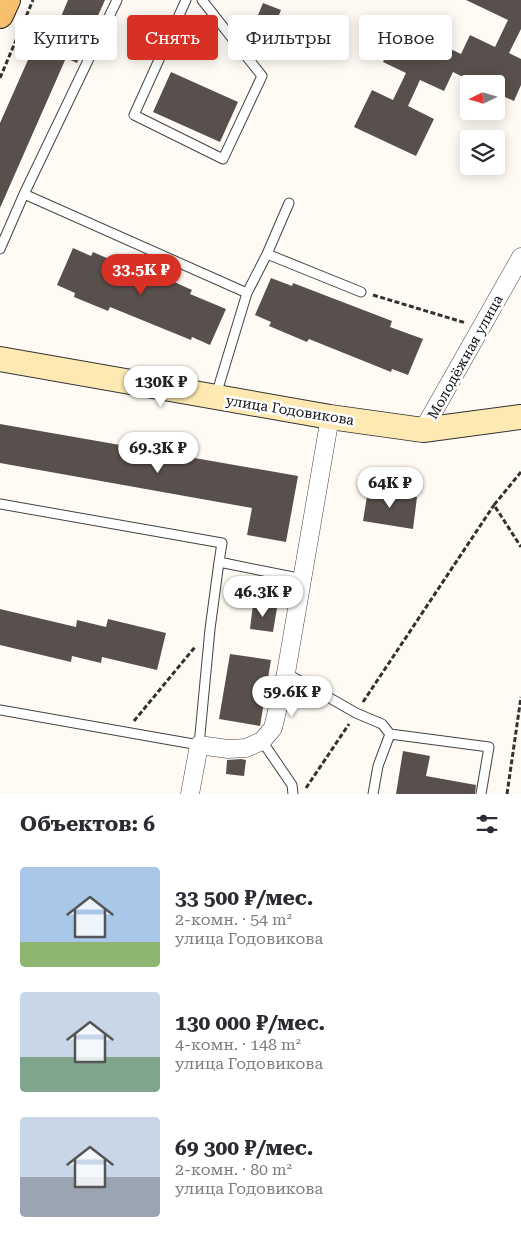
<!DOCTYPE html>
<html lang="ru">
<head>
<meta charset="utf-8">
<style>
  body { margin:0; font-family:"Roboto Serif",serif; background:#f7f7f7; color:#2b2b33; height:100vh; display:flex; flex-direction:column; font-size:19px; white-space:nowrap }
  * { box-sizing:border-box; margin:0 }
  p { font-size:16px; color:#7c7c81 }
  .icon { flex:none; width:28px; height:28px; fill:none; stroke:currentColor; stroke-width:2; stroke-linecap:round; stroke-linejoin:round }
  .map { position:relative; height:794px; overflow:hidden }
  .details { display:flex; flex-direction:column; background:#fff; flex:1 }
  .details>* { flex:none }
  .top-card { position:absolute; left:15px; top:15px; width:491px; height:45px; display:flex; gap:10px }
  .needle { width:32px; rotate:265deg }
  .controls { position:absolute; left:460px; top:75px; display:grid; gap:10px }
  .controls a { display:grid; place-items:center; width:45px; height:45px; border-radius:5px; background:#fff; box-shadow:0 2px 12px #0003; font-size:25px }
  .price { position:absolute; translate:-50% -42px; padding:0 11px; border-radius:18px; background:#fff; color:#222; font-size:16px; line-height:32px; filter:drop-shadow(0 1px 2px #0008) }
  .price::after { content:''; position:absolute; left:50%; top:30px; width:15px; height:11px; margin-left:-8px; background:inherit; clip-path:polygon(0 0,100% 0,50% 100%) }
  .price.active { background:#d93025; color:#fff }
  ul { padding:0; list-style:none }
  li { display:flex; align-items:center; gap:15px; height:125px; padding:0 20px }
  li span { display:grid; place-items:center; flex:none; width:140px; height:100px; border-radius:5px; color:#555 }
  li>.icon { margin-inline-start:auto }
  span .icon { width:60px; height:60px; fill:#fffc; stroke-width:1 }
  li b { font-size:21px }
  h2 { display:flex; justify-content:space-between; align-items:center; height:60px; padding:0 20px; font-size:21px }
  .pill { padding:0 18px; border-radius:5px; background:#fff; box-shadow:0 2px 12px #0003; font-size:18px; line-height:45px }
  .pill.active { background:#d93025; color:#fff }
  .map>svg:first-child { display:block }
  .building { fill:#59504d }
  .lines { fill:none; stroke-linecap:round; stroke-linejoin:round }
  .lane-casing { stroke:#434343; stroke-width:11 }
  .street-casing { stroke:#434343; stroke-width:19 }
  .secondary-casing { stroke:#323232; stroke-width:26 }
  .primary-casing { stroke:#212121; stroke-width:28 }
  .path { stroke:#323232; stroke-width:3; stroke-dasharray:5 2.5; stroke-linecap:butt }
  .lane { stroke:#fff; stroke-width:9 }
  .street { stroke:#fff; stroke-width:18 }
  .secondary { stroke:#fde9b1; stroke-width:24 }
  .primary { stroke:#f6c06d; stroke-width:26 }
  .labels { text-anchor:middle; dominant-baseline:central; stroke-width:5; stroke-linejoin:round; paint-order:stroke }
  .street-label { font-size:14px; fill:#101010; stroke:#fff }
</style>
</head>
<body>
<div class="map">
<svg width="521" height="794" viewBox="0 0 521 794">
  <rect width="100%" height="100%" fill="#fffbf4"/>
  <!-- building -->
  <path class="building" d="M68,0H105L77,63L66,58L0,208V123L35,44L41,47L54,16L60,19Z
    M466,0H521V29L509,53L521,59V85L514,101L496,93V84H477L453,72L444,91L420,80L408,106L434,119L416,156L354,127L372,90L393,100L406,73L383,62L400,25L461,54L470,35L495,47L508,20Z
    M263,3L281,10L272,32L254,25Z
    M171,72L238,102L220,142L153,112Z
    M73,248L91,256L93,252L159,281L161,276L192,290L190,294L226,309L210,345L192,337L191,340L110,307L108,311L74,297L75,293L57,285Z
    M271,278L292,286L293,283L392,321L390,327L423,339L408,375L392,369L391,372L309,339L307,342L269,326L271,322L255,315Z
    M0,424L298,476L286,542L247,535L252,508L0,463Z
    M368,490L417,497L413,529L363,521Z
    M253,604L277,608L273,632L250,629Z
    M0,609L76,627L77,620L106,627L108,619L166,633L157,670L102,657L101,663L72,656L71,662L0,645Z
    M230,654L271,660L260,726L219,719Z
    M403,751L430,756L426,776L476,785L475,794H396Z
    M241,759L246,760L244,776L226,774L227,760Z"/>
  <g class="lines">
    <defs>
      <path id="lane" d="M117,0L24,194L247,293L216,395
        M186,0L134,115L223,159L262,76L202,0
        M0,249L24,194
        M267,254L289,203
        M247,293L267,254L361,292
        M0,504L222,543L219,562L303,579
        M286,673L356,713L382,724L390,734L489,747L481,794
        M0,710L199,745L210,629L219,562
        M262,741L292,785L293,794
        M373,794L378,766L390,734"/>
      <path id="street" d="M423,430L521,257
        M190,794L199,745L228,749L246,748L262,741L273,728L286,673L330,417"/>
      <path id="secondary" d="M0,359L330,417L423,430L521,417"/>
      <path id="primary" d="M0,15L7,0"/>
    </defs>
    <!-- lane casing -->
    <use href="#lane" class="lane-casing"/>
    <!-- street casing -->
    <use href="#street" class="street-casing"/>
    <!-- secondary casing -->
    <use href="#secondary" class="secondary-casing"/>
    <!-- primary casing -->
    <use href="#primary" class="primary-casing"/>
    <!-- path -->
    <path class="path" d="M0,78L33,0
      M373,295L466,323
      M521,472L494,505L521,547
      M363,702L494,505
      M134,721L195,647
      M306,788L349,724
      M507,794L521,697"/>
    <!-- lane -->
    <use href="#lane" class="lane"/>
    <!-- street -->
    <use href="#street" class="street"/>
    <!-- secondary -->
    <use href="#secondary" class="secondary"/>
    <!-- primary -->
    <use href="#primary" class="primary"/>
  </g>
  <g class="labels">
    <!-- street labels -->
    <g class="street-label">
      <text transform="translate(465 357) rotate(-61)">Молодёжная улица</text>
      <text transform="translate(290 410) rotate(9)">улица Годовикова</text>
    </g>
  </g>
</svg>
<div class="controls">
<a><svg class="needle" viewBox="-14 -14 28 28"><path d="M0-13l5 13h-10z" fill="#e53935"/><path d="M0 13l5-13h-10z" fill="#7c7c81"/></svg></a>
<a><svg class="icon" aria-label="layers" viewBox="0 0 24 24"><path d="M12 4l9 5-9 5-9-5zM3 14l9 5 9-5"/></svg></a>
</div>
<b class="price active" style="left:141px;top:296px">33.5K ₽</b>
<b class="price" style="left:161px;top:408px">130K ₽</b>
<b class="price" style="left:158px;top:474px">69.3K ₽</b>
<b class="price" style="left:390px;top:509px">64K ₽</b>
<b class="price" style="left:263px;top:618px">46.3K ₽</b>
<b class="price" style="left:292px;top:718px">59.6K ₽</b>
<div class="top-card">
<a class="pill">Купить</a>
<a class="pill active">Снять</a>
<a class="pill">Фильтры</a>
<a class="pill">Новое</a>
</div>
</div>
<section class="details">
<h2>Объектов: 6<svg class="icon" aria-label="filters" viewBox="0 0 24 24"><path d="M4 7h16M4 17h16"/><circle cx="9" cy="7" r="2"/><circle cx="15" cy="17" r="2"/></svg></h2>
<ul>
<li><span style="background:linear-gradient(#a9c7e8 75%,#8fb573 0)"><svg class="icon" aria-label="home" viewBox="0 0 24 24"><path d="M3 11l9-7 9 7M6 9v11h12V9"/></svg></span><div><b>33 500 ₽/мес.</b><p>2-комн. · 54 m²</p><p>улица Годовикова</p></div></li>
<li><span style="background:linear-gradient(#c9d6e8 65%,#7fa58c 0)"><svg class="icon" aria-label="home" viewBox="0 0 24 24"><path d="M3 11l9-7 9 7M6 9v11h12V9"/></svg></span><div><b>130 000 ₽/мес.</b><p>4-комн. · 148 m²</p><p>улица Годовикова</p></div></li>
<li><span style="background:linear-gradient(#c9d6e8 60%,#9aa5b1 0)"><svg class="icon" aria-label="home" viewBox="0 0 24 24"><path d="M3 11l9-7 9 7M6 9v11h12V9"/></svg></span><div><b>69 300 ₽/мес.</b><p>2-комн. · 80 m²</p><p>улица Годовикова</p></div></li>
</ul>
</section>
</body>
</html>
